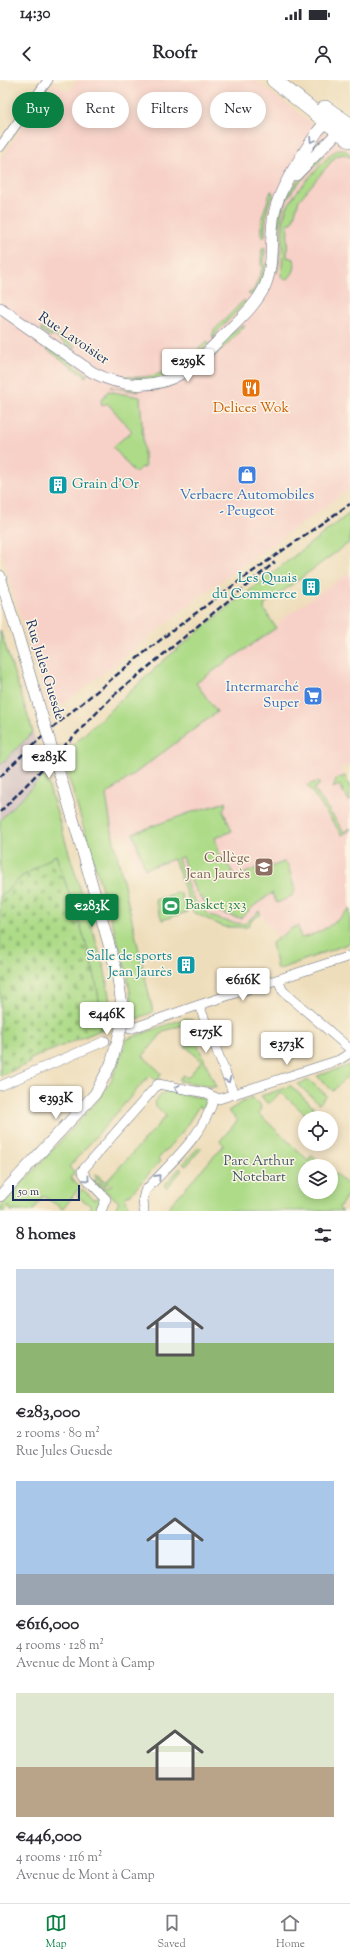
<!DOCTYPE html>
<html lang="en">
<head>
<meta charset="utf-8">
<style>
  body { margin:0; font-family:"Sorts Mill Goudy",serif; background:#f2f2f3; color:#2b2b33; height:100vh; display:flex; flex-direction:column; font-size:15px; white-space:nowrap }
  * { box-sizing:border-box; margin:0 }
  p { font-size:13px; color:#7c7c81 }
  .icon { flex:none; width:22px; height:22px; fill:none; stroke:currentColor; stroke-width:2; stroke-linecap:round; stroke-linejoin:round }
  .map { position:relative; height:1131px; overflow:hidden }
  .sheet { display:flex; flex-direction:column; background:#fff; flex:1 }
  .sheet>* { flex:none }
  .guide { position:absolute; left:12px; top:12px; width:326px; height:36px; display:flex; gap:8px }
  .fabs { position:absolute; left:298px; top:1031px; display:grid; gap:8px }
  .fabs a { display:grid; place-items:center; width:40px; height:40px; border-radius:50%; background:#fff; box-shadow:0 2px 10px #0003; font-size:20px }
  .scale { position:absolute; left:12px; bottom:10px; width:68px; box-sizing:border-box; padding-left:4px; border:2px solid #1b2f5e; border-top:0; font-size:11px; line-height:14px; white-space:nowrap; color:#1b2f5e; -webkit-text-stroke:3px #fcf5e5; paint-order:stroke }
  .price { position:absolute; translate:-50% -34px; padding:0 9px; border-radius:4px; background:#fff; color:#222; font-size:13px; line-height:26px; filter:drop-shadow(0 1px 2px #0008) }
  .price::after { content:''; position:absolute; left:50%; top:24px; width:12px; height:9px; margin-left:-6px; background:inherit; clip-path:polygon(0 0,100% 0,50% 100%) }
  .price.current { background:#0b8043; color:#fff }
  ul { padding:0; list-style:none }
  li { display:grid; align-content:center; gap:8px; height:212px; padding:0 16px }
  li span { display:grid; place-items:center; height:124px; border-radius:0px; color:#555 }
  li>.icon { margin-inline-start:auto }
  span .icon { width:72px; height:72px; fill:#fffc; stroke-width:1 }
  li b { font-size:17px }
  h2 { display:flex; justify-content:space-between; align-items:center; height:48px; padding:0 16px; font-size:17px }
  .chip { padding:0 14px; border-radius:18px; background:#fff; box-shadow:0 2px 10px #0003; font-size:14px; line-height:36px }
  .chip.current { background:#0b8043; color:#fff }
  .status { display:flex; justify-content:space-between; align-items:center; height:28px; padding:0 20px; background:#fff; direction:ltr }
  .status svg { height:11px; fill:currentColor }
  header { display:flex; justify-content:space-between; align-items:center; height:52px; padding:0 16px; background:#fff; font-size:18px; font-weight:700 }
  .tab-bar { display:flex; justify-content:space-around; align-items:center; height:56px; border-top:1px solid #e1e1e2; background:#fff; font-size:11px; color:#7c7c81 }
  .tab-bar a { display:grid; justify-items:center; gap:2px }
  .tab-bar .current { color:#0b8043 }
  .map>svg:first-child { display:block }
  .built { fill:#f7d1c7 }
  .industrial { fill:#d2bfc0 }
  .green { fill:#addb88; stroke:#648573 }
  .cemetery { fill:url(#cemetery-stones); stroke:#648573 }
  .lines { fill:none; stroke-linecap:round; stroke-linejoin:round }
  .minor-casing { stroke:#656c7e; stroke-width:10 }
  .tertiary-casing { stroke:#656c7e; stroke-width:12 }
  .primary-casing { stroke:#656c7e; stroke-width:16 }
  .minor { stroke:#fff; stroke-width:9 }
  .tertiary { stroke:#fff; stroke-width:11 }
  .primary { stroke:#fff; stroke-width:15 }
  .rail { stroke:#1b2f5e; stroke-width:2.5; stroke-dasharray:6 3; stroke-linecap:butt }
  .tertiary-bridge-casing { stroke:#656c7e; stroke-width:12; stroke-linecap:butt }
  .tertiary-bridge { stroke:#fff; stroke-width:11 }
  .oneway { stroke:#8d97ae }
  .labels { text-anchor:middle; dominant-baseline:central; stroke-width:3; stroke-linejoin:round; paint-order:stroke }
  .street-label { font-size:14px; fill:#1b2f5e; stroke:#fcf5e5 }
  .food-label { font-size:14px; fill:#c56008; stroke:#fcf5e5 }
  .culture-label { font-size:14px; fill:#0d838f; stroke:#fcf5e5; text-anchor:end }
  .shop-label { font-size:14px; fill:#366cbe; stroke:#fcf5e5 }
  .education-label { font-size:14px; fill:#785e54; stroke:#fcf5e5; text-anchor:end }
  .leisure-label { font-size:14px; fill:#27864d; stroke:#fcf5e5; text-anchor:start }
  .park-label { font-size:14px; fill:#405a68; stroke:#fcf5e5 }
</style>
</head>
<body>
<div class="status"><b>14:30</b><svg viewBox="0 0 49 12"><path d="M0 12V9h3v3zM5 12V6h3v6zM10 12V3h3v9zM15 12V0h3v12zM26 1h20v11H26zM47 4h2v5h-2z"/></svg></div>
<header><svg class="icon" aria-label="back" viewBox="0 0 24 24"><path d="M15 5l-7 7 7 7"/></svg>Roofr<svg class="icon" aria-label="person" viewBox="0 0 24 24"><circle cx="12" cy="8" r="4"/><path d="M4 21q1-7 8-7t8 7"/></svg></header>
<div class="map">
<svg width="350" height="1131" viewBox="0 0 350 1131">
  <defs>
    <pattern id="cemetery-stones" width="16" height="16" patternUnits="userSpaceOnUse"><rect width="16" height="16" fill="#addb88"/><path d="M2 7V4a2 2 0 0 1 4 0v3zM10 15v-3a2 2 0 0 1 4 0v3z" fill="#94bc78"/></pattern>
  </defs>
  <rect width="100%" height="100%" fill="#fcf5e5"/>
  <filter id="ink" filterUnits="userSpaceOnUse"><feTurbulence type="fractalNoise" baseFrequency=".025" numOctaves="2"/><feDisplacementMap in="SourceGraphic" scale="8" xChannelSelector="R" yChannelSelector="G"/><feConvolveMatrix kernelMatrix="1 2 1 2 8 2 1 2 1" color-interpolation-filters="sRGB"/></filter>
  <filter id="wash" filterUnits="userSpaceOnUse"><feTurbulence type="fractalNoise" baseFrequency=".012" numOctaves="4" result="noise"/><feDisplacementMap in="SourceGraphic" scale="16" xChannelSelector="R" yChannelSelector="G"/><feGaussianBlur stdDeviation="0.9" result="paint"/><feColorMatrix in="noise" values="0 0 0 0 0 0 0 0 0 0 0 0 0 0 0 0 0 1.4 0 .05"/><feComposite in="paint" operator="in"/></filter>
  <g filter="url(#wash)">
    <rect width="100%" height="100%" fill="#eeddba"/>
    <!-- built -->
    <path class="built" d="M78,0H255L350,72V409L204,513L51,634L0,469V79L54,2L68,12Z
      M350,492V684L341,688L350,707V863L277,890L272,863L278,858L261,834L253,839L247,847H224L193,832L175,781L136,793L126,753L113,757L106,715L217,632L196,603L276,548L283,538Z"/>
    <!-- industrial -->
    <path class="industrial" d="M0,550L33,652L64,760L0,817Z"/>
    <!-- green -->
    <path class="green" d="M339,69H343L350,74V77L343,74L336,76L299,120L292,143H288L287,177L294,179C296,189 294,192 288,199H283L281,196C284,177 281,154 284,136C289,115 316,91 331,74Z
      M321,75L324,77C307,94 283,114 281,140C279,158 281,175 277,193L276,187C278,172 276,156 278,141C281,113 304,94 321,75Z
      M271,111H272L274,118L271,119C266,131 265,143 265,157H262V137Z
      M262,168L265,169L264,182L266,186L256,213L251,215L248,214L254,210L263,187L261,184Z
      M244,220L246,222L217,252L214,259L212,257L214,250Z
      M241,246H245C214,276 196,300 153,311Z
      M41,248L51,254L55,253L76,267L73,269L54,256L50,257L41,251Z
      M35,261L41,262L87,294L86,297Z
      M207,261L209,263C202,270 194,278 186,285C160,305 128,302 99,290L101,288C142,309 177,292 207,261Z
      M110,307L134,309L139,312Z
      M108,311L140,317L145,388L141,387L135,393L113,367L132,351L107,323L102,326L101,321Z
      M350,433V462L265,524L264,529L276,548L196,603L217,632L106,715L113,757L153,932L136,939L132,938L131,917L127,893L62,675L163,581L223,531Z
      M0,550L33,652L0,685Z
      M45,694L105,891L111,929L108,948L101,950C101,894 73,829 56,775L20,798L0,817V740Z
      M345,696L350,707V722L339,705L333,708L336,699Z
      M317,702L320,704L314,709L344,752L350,748V750L342,755L307,705Z
      M227,722L223,730L232,751L215,758L218,768L217,769L236,797L259,787L273,786L284,782L288,785L295,810L292,816L277,823L272,813L255,825L241,838C202,832 193,811 182,777L178,778C191,818 196,840 245,844L259,831L261,834L253,839L247,847H224L193,832L174,779L145,789L133,753L192,732Z
      M180,812L187,832L162,840L155,820Z
      M350,828V863L277,890L272,863L292,848L298,846L301,858C322,853 336,843 350,828Z
      M186,938L194,941L164,951L143,976L162,994L159,995L160,1000H156L149,996L69,1087L75,1092L70,1098L80,1107L63,1129L43,1116L33,1131H11L9,1126L5,1131H0L2,1125L100,1018L112,999L127,959Z
      M197,963L216,1007L180,1001V998L184,995L187,998L202,981L185,966Z
      M350,985V994L333,1011L317,996Z
      M309,1000L327,1016L319,1024L298,1004Z
      M291,1006L315,1029L307,1036L281,1012L268,1024L261,1016Z
      M165,1011L203,1018L206,1021L205,1030L199,1026L183,1051L158,1079L160,1081L131,1114L125,1117L130,1131H114L119,1122L93,1101L95,1100L107,1108L112,1105L110,1103L105,1105L95,1096L96,1094L106,1102L166,1036L156,1026L155,1022Z
      M251,1017L261,1026L259,1034L309,1081L311,1075L321,1084V1086H305V1112H331V1095L336,1094L350,1107V1111L339,1128L342,1131H165L224,1065L220,1061L238,1040L228,1031Z
      M199,1067L202,1068L186,1086L183,1084Z
      M180,1088L182,1090L167,1108L164,1106Z
      M82,1109L95,1120L100,1115L102,1118L99,1128L95,1131H88L91,1126L77,1116Z"/>
    <!-- cemetery -->
    <path class="cemetery" d="M56,775C74,832 101,889 101,950L35,977L29,980L30,983L0,996V817L20,798Z"/>
  </g>
  <g filter="url(#ink)">
    <g class="lines">
      <defs>
        <path id="minor" d="M0,67L48,0
          M278,900L283,911L350,969
          M199,925L234,1015
          M130,949L199,925L350,876
          M0,1006L105,961
          M101,1131L106,1119L88,1100L82,1091L158,1004L206,1013L219,1019L339,980L350,973
          M144,1131L143,1119L145,1111C170,1083 204,1055 214,1018"/>
        <path id="tertiary" d="M296,95L339,51L342,44
          M0,228L92,292C120,307 154,310 182,293C198,283 211,268 225,254C240,239 256,225 265,206C275,182 269,158 274,134C279,107 303,74 318,51L324,44L334,40
          M0,496L40,629
          M80,762L117,893L123,931
          M0,1116L95,1014L111,984"/>
        <path id="primary" d="M274,0L350,60
          M325,28L350,45"/>
      </defs>
      <!-- minor casing -->
      <use href="#minor" class="minor-casing"/>
      <!-- tertiary casing -->
      <use href="#tertiary" class="tertiary-casing"/>
      <!-- primary casing -->
      <use href="#primary" class="primary-casing"/>
      <!-- minor -->
      <use href="#minor" class="minor"/>
      <!-- tertiary -->
      <use href="#tertiary" class="tertiary"/>
      <!-- primary -->
      <use href="#primary" class="primary"/>
      <!-- rail -->
      <path class="rail" d="M0,697C32,664 66,636 102,607C181,541 265,482 350,424
        M0,732L113,616L275,482"/>
      <defs>
        <path id="tertiary-bridge" d="M40,629L80,762
          M111,984L123,941V931"/>
      </defs>
      <!-- tertiary-bridge casing -->
      <use href="#tertiary-bridge" class="tertiary-bridge-casing"/>
      <!-- tertiary-bridge -->
      <use href="#tertiary-bridge" class="tertiary-bridge"/>
    </g>
    <!-- one-way arrows -->
    <defs><path id="oneway-chevron" d="M-2-3.5L2.5 0L-2 3.5" fill="none" stroke-width="1.6" stroke-linecap="round" stroke-linejoin="round"/></defs>
    <g class="oneway">
      <use href="#oneway-chevron" transform="translate(312 60) rotate(122)"/>
      <use href="#oneway-chevron" transform="translate(228 1000) rotate(68)"/>
      <use href="#oneway-chevron" transform="translate(177 1008) rotate(-169)"/>
      <use href="#oneway-chevron" transform="translate(158 1097) rotate(-48)"/>
      <use href="#oneway-chevron" transform="translate(87 1099) rotate(49)"/>
    </g>
  </g>
  <!-- icons -->
  <defs>
    <symbol id="restaurant-square" viewBox="-11 -11 22 22"><rect x="-9" y="-9" width="18" height="18" rx="4" fill="#e8710a" stroke="#fcf5e5"/><path d="M-5-6h1v4h1v-4h1v4h1v-4h1v5L-1.5 .5V6h-2V.5L-5-1ZM5-6V6H3V1.5H1.5Q1.5-4 5-6Z" fill="#fff"/></symbol>
    <symbol id="shop-square" viewBox="-11 -11 22 22"><rect x="-9" y="-9" width="18" height="18" rx="4" fill="#3f7fe0" stroke="#fcf5e5"/><path d="M-5-2.5h2.3a2.7 3.5 0 0 1 5.4 0H5L5.5 6h-11ZM-1.5-2.5h3a1.5 2.3 0 0 0-3 0Z" fill="#fff"/></symbol>
    <symbol id="building-square" viewBox="-11 -11 22 22"><rect x="-9" y="-9" width="18" height="18" rx="4" fill="#0f9aa8" stroke="#fcf5e5"/><path d="M-4-6H4V6H1V3H-1V6H-4ZM-2.5-4.3h1.7v1.8h-1.7ZM.8-4.3h1.7v1.8H.8ZM-2.5-1h1.7V.8h-1.7ZM.8-1h1.7V.8H.8Z" fill="#fff"/></symbol>
    <symbol id="supermarket-square" viewBox="-11 -11 22 22"><rect x="-9" y="-9" width="18" height="18" rx="4" fill="#3f7fe0" stroke="#fcf5e5"/><path d="M-6-5.5h2.5l.6 2H6L4.5 2H-2.5L-4.4-4H-6ZM-1.5 3.2a1.3 1.3 0 1 0 .1 0ZM3 3.2a1.3 1.3 0 1 0 .1 0Z" fill="#fff"/></symbol>
    <symbol id="school-square" viewBox="-11 -11 22 22"><rect x="-9" y="-9" width="18" height="18" rx="4" fill="#8d6e63" stroke="#fcf5e5"/><path d="M0-5L7-2L0 1L-7-2ZM-4 1L0 2.5L4 1V4Q0 6-4 4Z" fill="#fff"/></symbol>
    <symbol id="stadium-square" viewBox="-11 -11 22 22"><rect x="-9" y="-9" width="18" height="18" rx="4" fill="#2e9e5b" stroke="#fcf5e5"/><path d="M0-5a6.5 5 0 1 0 0 10a6.5 5 0 1 0 0-10ZM-3.5-1.8h7v3.6h-7Z" fill="#fff"/></symbol>
  </defs>
  <g fill-rule="evenodd">
    <use href="#restaurant-square" x="240" y="297" width="22" height="22"/>
    <use href="#shop-square" x="236" y="384" width="22" height="22"/>
    <use href="#building-square" x="47" y="394" width="22" height="22"/>
    <use href="#building-square" x="300" y="496" width="22" height="22"/>
    <use href="#supermarket-square" x="302" y="605" width="22" height="22"/>
    <use href="#school-square" x="253" y="776" width="22" height="22"/>
    <use href="#stadium-square" x="160" y="815" width="22" height="22"/>
    <use href="#building-square" x="175" y="874" width="22" height="22"/>
  </g>
  <g class="labels">
    <!-- street labels -->
    <g class="street-label">
      <text transform="translate(73 259) rotate(34)">Rue Lavoisier</text>
      <text transform="translate(44 590) rotate(73)">Rue Jules Guesde</text>
    </g>
    <!-- food labels -->
    <g class="food-label">
      <text x="251" y="329">Delices Wok</text>
    </g>
    <!-- culture labels -->
    <g class="culture-label">
      <text x="72" y="405" text-anchor="start">Grain d'Or</text>
      <text x="297" y="499">Les Quais<tspan x="297" dy="16">du Commerce</tspan></text>
      <text x="172" y="877">Salle de sports<tspan x="172" dy="16">Jean Jaurès</tspan></text>
    </g>
    <!-- shop labels -->
    <g class="shop-label">
      <text x="247" y="416">Verbaere Automobiles<tspan x="247" dy="16">- Peugeot</tspan></text>
      <text x="299" y="608" text-anchor="end">Intermarché<tspan x="299" dy="16">Super</tspan></text>
    </g>
    <!-- education labels -->
    <g class="education-label">
      <text x="250" y="779">Collège<tspan x="250" dy="16">Jean Jaurès</tspan></text>
    </g>
    <!-- leisure labels -->
    <g class="leisure-label">
      <text x="185" y="826">Basket 3x3</text>
    </g>
    <!-- park labels -->
    <g class="park-label">
      <text x="259" y="1082">Parc Arthur<tspan x="259" dy="16">Notebart</tspan></text>
    </g>
  </g>
</svg>
<div class="fabs">
<a><svg class="icon" aria-label="locate" viewBox="0 0 24 24"><circle cx="12" cy="12" r="6"/><path d="M12 2v4M12 18v4M2 12h4M18 12h4"/></svg></a>
<a><svg class="icon" aria-label="layers" viewBox="0 0 24 24"><path d="M12 4l9 5-9 5-9-5zM3 14l9 5 9-5"/></svg></a>
</div>
<div class="scale">50 m</div>
<b class="price" style="left:188px;top:303px">€259K</b>
<b class="price" style="left:49px;top:699px">€283K</b>
<b class="price current" style="left:92px;top:848px">€283K</b>
<b class="price" style="left:243px;top:922px">€616K</b>
<b class="price" style="left:107px;top:956px">€446K</b>
<b class="price" style="left:206px;top:974px">€175K</b>
<b class="price" style="left:287px;top:986px">€373K</b>
<b class="price" style="left:56px;top:1040px">€393K</b>
<div class="guide">
<a class="chip current">Buy</a>
<a class="chip">Rent</a>
<a class="chip">Filters</a>
<a class="chip">New</a>
</div>
</div>
<section class="sheet">
<h2>8 homes<svg class="icon" aria-label="filters" viewBox="0 0 24 24"><path d="M4 7h16M4 17h16"/><circle cx="9" cy="7" r="2"/><circle cx="15" cy="17" r="2"/></svg></h2>
<ul>
<li><span style="background:linear-gradient(#c9d6e8 60%,#8fb573 0)"><svg class="icon" aria-label="home" viewBox="0 0 24 24"><path d="M3 11l9-7 9 7M6 9v11h12V9"/></svg></span><div><b>€283,000</b><p>2 rooms · 80 m²</p><p>Rue Jules Guesde</p></div></li>
<li><span style="background:linear-gradient(#a9c7e8 75%,#9aa5b1 0)"><svg class="icon" aria-label="home" viewBox="0 0 24 24"><path d="M3 11l9-7 9 7M6 9v11h12V9"/></svg></span><div><b>€616,000</b><p>4 rooms · 128 m²</p><p>Avenue de Mont à Camp</p></div></li>
<li><span style="background:linear-gradient(#dfe7d0 60%,#b9a48a 0)"><svg class="icon" aria-label="home" viewBox="0 0 24 24"><path d="M3 11l9-7 9 7M6 9v11h12V9"/></svg></span><div><b>€446,000</b><p>4 rooms · 116 m²</p><p>Avenue de Mont à Camp</p></div></li>
</ul>
</section>
<nav class="tab-bar">
<a class="current"><svg class="icon" aria-label="map" viewBox="0 0 24 24"><path d="M3 6l6-2 6 2 6-2v14l-6 2-6-2-6 2zM9 4v14M15 6v14"/></svg>Map</a>
<a><svg class="icon" aria-label="saved" viewBox="0 0 24 24"><path d="M7 4h10v16l-5-4-5 4z"/></svg>Saved</a>
<a><svg class="icon" aria-label="home" viewBox="0 0 24 24"><path d="M3 11l9-7 9 7M6 9v11h12V9"/></svg>Home</a>
</nav>
</body>
</html>
